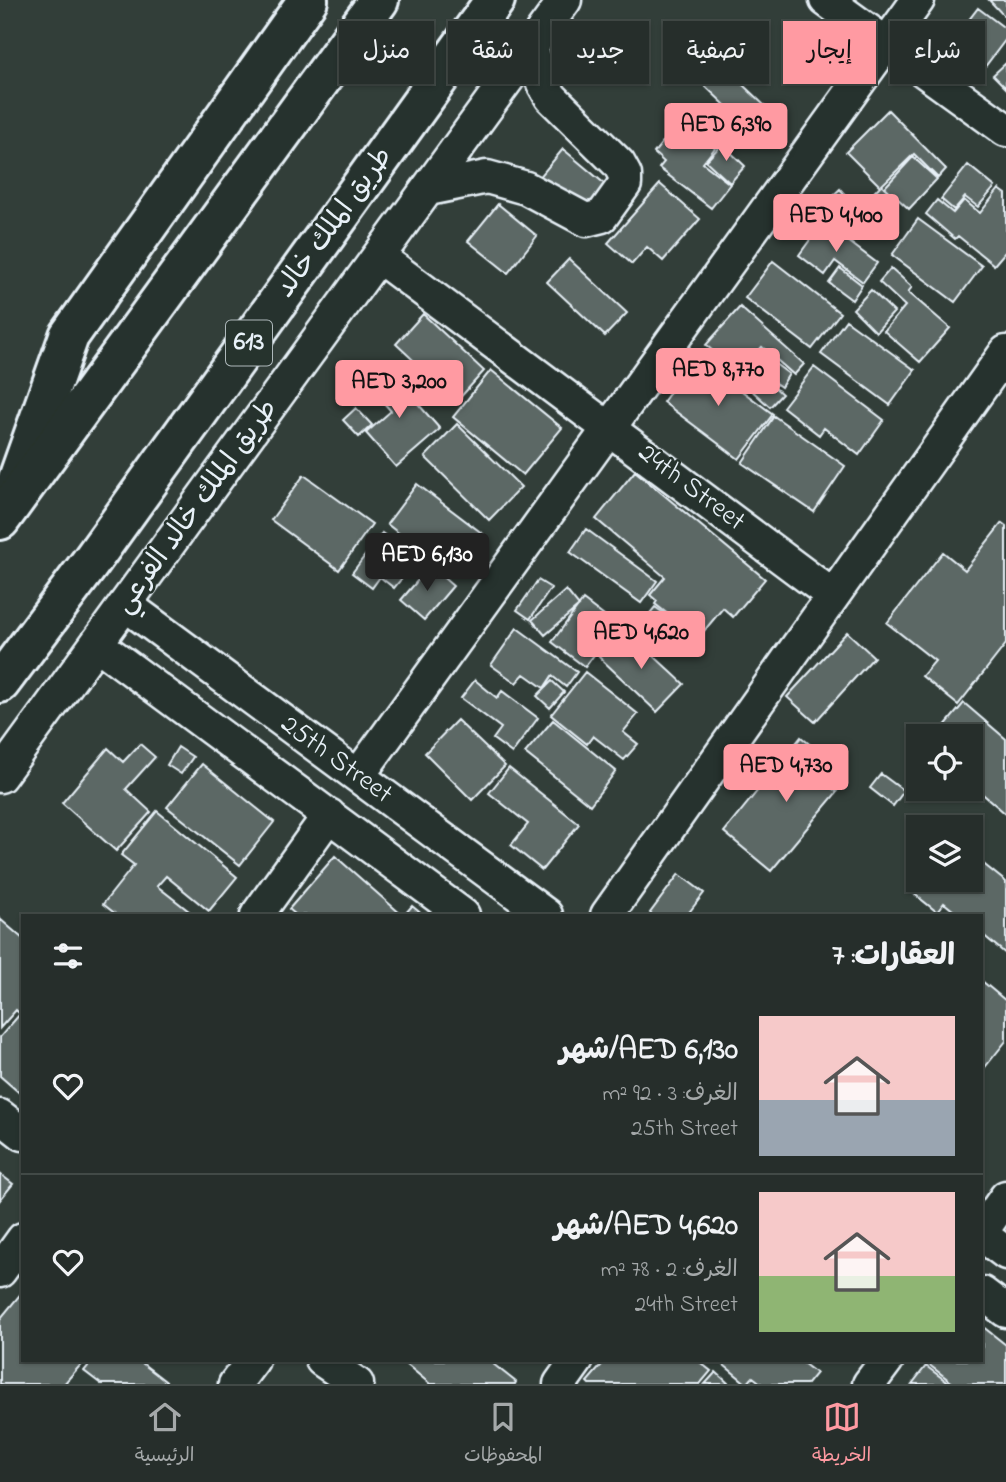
<!DOCTYPE html>
<html lang="ar">
<head>
<meta charset="utf-8">
<style>
  body { margin:0; font-family:"Indie Flower","Playpen Sans Arabic",sans-serif; background:#323a37; color:#f1f3f6; direction:rtl; height:100vh; display:flex; flex-direction:column; font-size:26px; white-space:nowrap }
  * { box-sizing:border-box; margin:0 }
  p { font-size:23px; color:#a4a8a9 }
  .icon { flex:none; width:38px; height:38px; fill:none; stroke:currentColor; stroke-width:2; stroke-linecap:round; stroke-linejoin:round }
  .map { position:relative; flex:1; overflow:hidden; direction:ltr }
  .details { position:absolute; left:21px; top:914px; width:962px; height:448px; display:flex; flex-direction:column; background:#262e2b; border-radius:0px; box-shadow:0 2px 5px #0004,0 0 0 2px #424a47; direction:rtl }
  .details>* { flex:none }
  .hud { position:absolute; left:21px; top:21px; width:964px; height:63px; direction:rtl; display:flex; gap:14px }
  .tools { position:absolute; left:906px; top:724px; display:grid; gap:14px }
  .tools a { display:grid; place-items:center; width:77px; height:77px; border-radius:0px; background:#262e2b; box-shadow:0 2px 5px #0004,0 0 0 2px #424a47; font-size:35px }
  .price { position:absolute; translate:-50% -60px; padding:0 16px; border-radius:7px; background:#ff9aa2; color:#111; font-size:23px; line-height:46px; filter:drop-shadow(0 2px 4px #0008) }
  .price::after { content:''; position:absolute; left:50%; top:42px; width:21px; height:16px; margin-left:-10px; background:inherit; clip-path:polygon(0 0,100% 0,50% 100%) }
  .price.active { background:#222; color:#fff }
  ul { padding:0; list-style:none }
  li { display:flex; align-items:center; gap:21px; height:175px; padding:0 28px }
  li+li { border-top:2px solid #424a47 }
  li span { display:grid; place-items:center; flex:none; width:196px; height:140px; border-radius:0px; color:#555 }
  li>.icon { margin-inline-start:auto }
  span .icon { width:84px; height:84px; fill:#fffc; stroke-width:1 }
  li b { font-size:30px }
  h2 { display:flex; justify-content:space-between; align-items:center; height:84px; padding:0 28px; font-size:30px }
  .chip { padding:0 24px; border-radius:0px; background:#262e2b; box-shadow:0 2px 5px #0004,0 0 0 2px #424a47; font-size:24px; line-height:63px }
  .chip.active { background:#ff9aa2; color:#111 }
  .tab-bar { display:flex; justify-content:space-around; align-items:center; height:98px; border-top:2px solid #424a47; background:#262e2b; font-size:19px; color:#a4a8a9 }
  .tab-bar a { display:grid; justify-items:center; gap:4px }
  .tab-bar .active { color:#ff9aa2 }
  .map>svg:first-child { display:block }
  .building { fill:#5c6865; stroke:#e8f1f8; stroke-width:2 }
  .lines { fill:none; stroke-linecap:round; stroke-linejoin:round }
  .minor-casing { stroke:#e8f1f8; stroke-width:37 }
  .major-casing { stroke:#e8f1f8; stroke-width:44 }
  .highway-casing { stroke:#e8f1f8; stroke-width:44 }
  .minor { stroke:#26332d; stroke-width:32 }
  .major { stroke:#26332d; stroke-width:38 }
  .highway { stroke:#26332d; stroke-width:38 }
  .labels { text-anchor:middle; dominant-baseline:central; stroke-width:5; stroke-linejoin:round; paint-order:stroke }
  .shield { fill:#26332d; stroke:#aeb8bb; stroke-width:2 }
  .shield-label { font-size:26px; font-weight:bold; fill:#e8f1f8 }
  .street-label { font-size:28px; fill:#e8f1f8; stroke:#26332d }
</style>
</head>
<body>
<div class="map">
<svg width="1006" height="1384" viewBox="0 0 1006 1384">
  <rect width="100%" height="100%" fill="#323e39"/>
  <filter id="ink" filterUnits="userSpaceOnUse"><feTurbulence type="fractalNoise" baseFrequency=".0143" numOctaves="2"/><feDisplacementMap in="SourceGraphic" scale="14" xChannelSelector="R" yChannelSelector="G"/><feConvolveMatrix kernelMatrix="1 2 1 2 8 2 1 2 1" color-interpolation-filters="sRGB"/></filter>
  <g filter="url(#ink)">
    <!-- building -->
    <path class="building" d="M989,0H1006V18Z
      M978,8L1006,29V39L981,72L948,47Z
      M1006,63V88L993,75Z
      M723,66L785,125L766,144L704,85Z
      M888,110L946,169L938,178L914,154L882,185L894,197L874,217L863,204L880,186L846,152Z
      M683,116L718,144L703,163L730,184L711,208L659,168L664,162L654,153Z
      M722,144L745,166L730,183L706,161Z
      M563,149L606,185L582,215L538,179Z
      M913,157L937,179L909,209L885,187Z
      M968,165L995,187L978,207L965,197L954,210L941,199Z
      M660,184L700,219L663,261L647,247L632,264L608,243Z
      M840,189L867,220L854,232L827,201Z
      M999,189L1006,194V251L994,265L958,236L955,239L926,214L937,200L953,213L964,200L980,213Z
      M498,204L537,236L508,273L468,241Z
      M918,219L982,266L955,302L892,255Z
      M823,222L877,263L863,282L835,261L825,275L799,255Z
      M569,259L627,313L605,336L547,282Z
      M773,261L840,313L812,349L745,298Z
      M840,268L862,285L852,300L829,283Z
      M891,268L912,287L908,292L950,328L920,362L884,331L905,306L879,282Z
      M871,290L894,312L876,332L853,309Z
      M740,307L804,364L794,375L762,347L738,373L706,345Z
      M423,314L484,371L457,401L396,344Z
      M846,320L915,370L890,405L821,354Z
      M696,357L773,414L739,459L663,402Z
      M767,358L789,374L781,387L758,371Z
      M749,364L782,394L770,407L737,377Z
      M386,367L440,429L396,467L366,433L391,411L367,384Z
      M814,367L884,420L859,455L824,428L819,435L783,407Z
      M491,370L562,428L523,475L453,417Z
      M356,408L372,425L359,437L343,420Z
      M774,416L845,466L814,512L742,463Z
      M457,424L521,487L489,520L425,457Z
      M635,471L765,579L733,617L723,608L689,649L660,625L669,615L655,604L657,601L650,595L665,577L596,519Z
      M304,475L372,524L339,570L271,520Z
      M417,484L483,534L458,566L425,541L419,549L387,524Z
      M1002,523L1006,526V644L958,705L922,676L935,661L887,623L943,552L965,570Z
      M586,529L657,581L641,603L570,552Z
      M382,533L417,559L394,588L380,577L372,588L352,573Z
      M430,566L453,586L424,620L401,600Z
      M538,580L551,588L530,619L517,610Z
      M566,590L579,606L545,635L532,620Z
      M583,600L616,625L585,667L552,642Z
      M655,607L666,615L648,637L637,629Z
      M517,628L577,672L566,687L552,676L544,688L524,674L516,683L491,665Z
      M625,629L684,684L657,712L599,657Z
      M847,632L874,657L815,722L787,697Z
      M585,672L638,714L623,732L638,744L624,760L593,736L587,744L551,715Z
      M475,680L497,698L502,691L538,718L512,753L493,739L501,728L461,698Z
      M552,681L564,692L550,708L537,696Z
      M964,703L1006,739V814L971,784V778L978,770L971,764V737L937,735Z
      M457,720L505,766L472,800L425,753Z
      M553,720L616,771L590,805L525,753Z
      M801,737L845,774L833,789L837,792L771,871L724,832Z
      M140,744L155,757L126,789L151,812L116,851L62,803L108,748L123,762Z
      M178,747L193,757L181,774L167,765Z
      M202,764L274,822L240,865L167,807Z
      M509,768L579,824L542,870L511,845L528,824L489,793Z
      M881,774L904,791L893,806L870,788Z
      M157,811L237,877L209,911L166,876L157,886L194,915H117L103,904L134,865L121,855Z
      M971,854L1006,882V954L982,934V915H959L944,903L937,912L907,888L919,874V880H971Z
      M335,856L402,915H296L289,909Z
      M679,874L704,893L687,915H652L650,913Z
      M412,906L423,915H404Z
      M0,919L23,939V1096L0,1076V1037L20,1014L16,1010L0,1028Z
      M982,981L1006,1001V1041L982,1071Z
      M0,1174L13,1184L0,1200Z
      M23,1291V1360H85L64,1384H0V1319Z
      M982,1326L1006,1345V1384H954L923,1360H982Z
      M93,1360H138L169,1384H101L84,1371Z
      M409,1360H488L516,1382L515,1384H430L406,1364Z
      M606,1360H697L711,1371L700,1384H589L587,1382Z
      M721,1360H799L816,1373L807,1384H762L753,1377L747,1384L719,1361Z
      M926,1366L950,1384H912Z
      M716,1372L729,1384H705Z"/>
    <g class="lines">
      <defs>
        <path id="minor" d="M826,0L1006,130
          M428,189L487,177L526,188L586,220L602,216L625,184V175L619,164L551,97L543,83L531,48
          M379,257L833,596
          M126,605L546,915
          M97,644L463,915
          M0,776L565,0
          M358,776L918,0
          M257,915L329,815
          M607,915L1006,352
          M0,1116L23,1134
          M982,1231L1006,1197
          M982,1235L1006,1253
          M0,1271L23,1239
          M982,1293L1006,1311
          M322,1360L357,1384
          M235,1384L253,1360
          M560,1384L577,1360
          M869,1384L887,1360"/>
        <path id="major" d="M12,496L69,336L308,0"/>
        <path id="highway" d="M0,520L379,0
          M0,683L90,563L495,0"/>
      </defs>
      <!-- minor casing -->
      <use href="#minor" class="minor-casing"/>
      <!-- major casing -->
      <use href="#major" class="major-casing"/>
      <!-- highway casing -->
      <use href="#highway" class="highway-casing"/>
      <!-- minor -->
      <use href="#minor" class="minor"/>
      <!-- major -->
      <use href="#major" class="major"/>
      <!-- highway -->
      <use href="#highway" class="highway"/>
    </g>
  </g>
  <g class="labels">
    <!-- shield labels -->
    <rect class="shield" x="226" y="320.5" width="46" height="45" rx="5"/>
    <g class="shield-label">
      <text x="249" y="343">613</text>
    </g>
    <!-- street labels -->
    <g class="street-label">
      <text transform="translate(335 223) rotate(-54)">طريق الملك خالد</text>
      <text transform="translate(691 488) rotate(37)">24th Street</text>
      <text transform="translate(197 507) rotate(-54)">طريق الملك خالد الفرعي</text>
      <text transform="translate(336 760) rotate(36)">25th Street</text>
    </g>
  </g>
</svg>
<div class="tools">
<a><svg class="icon" aria-label="locate" viewBox="0 0 24 24"><circle cx="12" cy="12" r="6"/><path d="M12 2v4M12 18v4M2 12h4M18 12h4"/></svg></a>
<a><svg class="icon" aria-label="layers" viewBox="0 0 24 24"><path d="M12 4l9 5-9 5-9-5zM3 14l9 5 9-5"/></svg></a>
</div>
<b class="price" style="left:726px;top:163px">AED 6,390</b>
<b class="price" style="left:836px;top:254px">AED 4,400</b>
<b class="price" style="left:718px;top:408px">AED 8,770</b>
<b class="price" style="left:399px;top:420px">AED 3,200</b>
<b class="price active" style="left:427px;top:593px">AED 6,130</b>
<b class="price" style="left:641px;top:671px">AED 4,620</b>
<b class="price" style="left:786px;top:804px">AED 4,730</b>
<div class="hud">
<a class="chip">شراء</a>
<a class="chip active">إيجار</a>
<a class="chip">تصفية</a>
<a class="chip">جديد</a>
<a class="chip">شقة</a>
<a class="chip">منزل</a>
</div>
<section class="details">
<h2>العقارات: 7<svg class="icon" aria-label="filters" viewBox="0 0 24 24"><path d="M4 7h16M4 17h16"/><circle cx="9" cy="7" r="2"/><circle cx="15" cy="17" r="2"/></svg></h2>
<ul>
<li><span style="background:linear-gradient(#f6c9c9 60%,#9aa5b1 0)"><svg class="icon" aria-label="home" viewBox="0 0 24 24"><path d="M3 11l9-7 9 7M6 9v11h12V9"/></svg></span><div><b>AED 6,130/شهر</b><p>الغرف: 3 · 92 m²</p><p>25th Street</p></div><svg class="icon" aria-label="heart" viewBox="0 0 24 24"><path d="M12 20l-8-8c-3-5 5-10 8-4 3-6 11-1 8 4z"/></svg></li>
<li><span style="background:linear-gradient(#f6c9c9 60%,#8fb573 0)"><svg class="icon" aria-label="home" viewBox="0 0 24 24"><path d="M3 11l9-7 9 7M6 9v11h12V9"/></svg></span><div><b>AED 4,620/شهر</b><p>الغرف: 2 · 78 m²</p><p>24th Street</p></div><svg class="icon" aria-label="heart" viewBox="0 0 24 24"><path d="M12 20l-8-8c-3-5 5-10 8-4 3-6 11-1 8 4z"/></svg></li>
</ul>
</section>
</div>
<nav class="tab-bar">
<a class="active"><svg class="icon" aria-label="map" viewBox="0 0 24 24"><path d="M3 6l6-2 6 2 6-2v14l-6 2-6-2-6 2zM9 4v14M15 6v14"/></svg>الخريطة</a>
<a><svg class="icon" aria-label="saved" viewBox="0 0 24 24"><path d="M7 4h10v16l-5-4-5 4z"/></svg>المحفوظات</a>
<a><svg class="icon" aria-label="home" viewBox="0 0 24 24"><path d="M3 11l9-7 9 7M6 9v11h12V9"/></svg>الرئيسية</a>
</nav>
</body>
</html>
